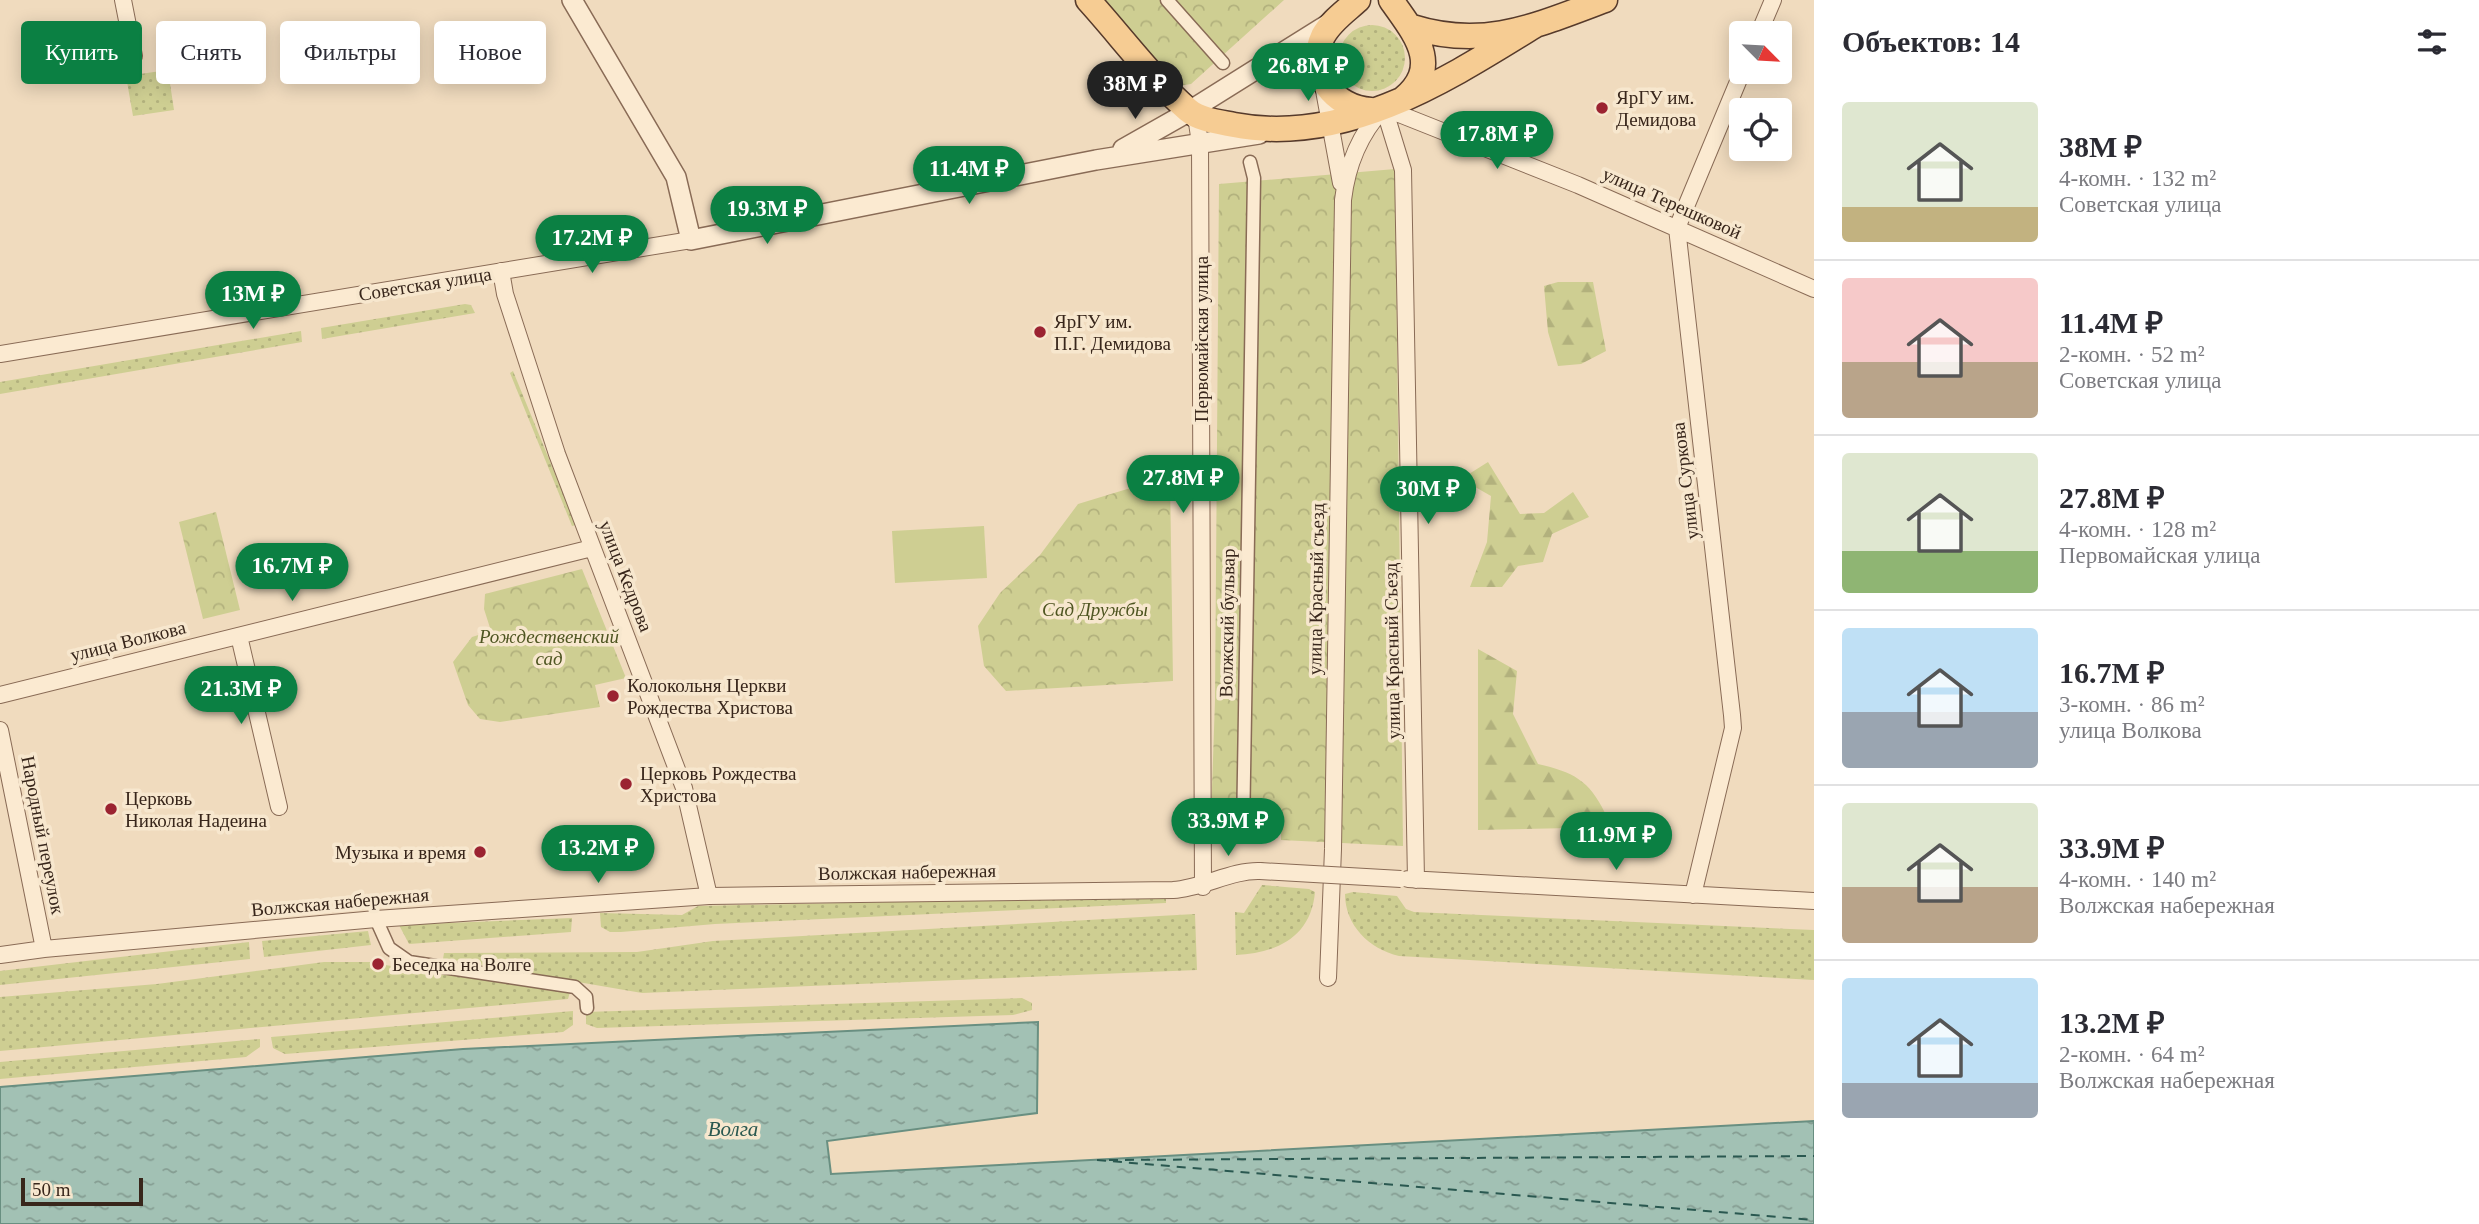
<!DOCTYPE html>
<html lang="ru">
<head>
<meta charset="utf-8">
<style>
  body { margin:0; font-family:Georgia,serif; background:#f2f2f3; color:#2b2b33; height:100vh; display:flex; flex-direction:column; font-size:26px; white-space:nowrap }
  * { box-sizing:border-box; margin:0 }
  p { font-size:23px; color:#7c7c81 }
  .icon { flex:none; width:38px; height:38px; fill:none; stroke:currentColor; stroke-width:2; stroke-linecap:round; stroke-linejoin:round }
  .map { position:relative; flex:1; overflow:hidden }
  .drawer { display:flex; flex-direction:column; background:#fff; width:665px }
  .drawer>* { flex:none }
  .top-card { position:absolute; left:21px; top:21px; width:665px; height:63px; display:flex; gap:14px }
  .needle { width:46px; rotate:114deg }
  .fabs { position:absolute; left:1729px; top:21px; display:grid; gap:14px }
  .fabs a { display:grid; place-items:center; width:63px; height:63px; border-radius:7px; background:#fff; box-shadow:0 4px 18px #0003; font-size:35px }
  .scale { position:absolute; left:21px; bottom:18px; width:122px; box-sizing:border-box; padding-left:7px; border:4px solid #38261b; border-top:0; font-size:19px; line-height:24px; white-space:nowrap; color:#38261b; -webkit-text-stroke:5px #f7e7ce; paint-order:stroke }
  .price { position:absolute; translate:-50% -60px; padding:0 16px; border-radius:24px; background:#0b8043; color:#fff; font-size:23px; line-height:46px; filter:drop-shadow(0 2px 4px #0008) }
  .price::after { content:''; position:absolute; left:50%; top:42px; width:21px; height:16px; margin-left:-10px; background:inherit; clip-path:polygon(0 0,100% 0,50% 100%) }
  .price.current { background:#222; color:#fff }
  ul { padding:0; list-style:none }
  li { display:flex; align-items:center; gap:21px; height:175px; padding:0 28px }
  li+li { border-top:2px solid #e1e1e2 }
  li span { display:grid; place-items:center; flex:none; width:196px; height:140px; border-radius:7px; color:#555 }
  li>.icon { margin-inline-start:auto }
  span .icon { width:84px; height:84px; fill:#fffc; stroke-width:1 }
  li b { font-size:30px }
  h2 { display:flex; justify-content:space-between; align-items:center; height:84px; padding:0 28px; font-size:30px }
  .tag { padding:0 24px; border-radius:7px; background:#fff; box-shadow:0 4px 18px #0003; font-size:24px; line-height:63px }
  .tag.current { background:#0b8043; color:#fff }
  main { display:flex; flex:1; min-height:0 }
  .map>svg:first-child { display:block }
  .grass { fill:url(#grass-dots) }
  .forest { fill:url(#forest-firs) }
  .park { fill:url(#park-crowns) }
  .pitch { fill:#cece92 }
  .water { fill:url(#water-ripples); stroke:#698f81; stroke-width:2 }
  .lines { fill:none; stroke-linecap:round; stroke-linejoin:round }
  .ferry { stroke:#2a5850; stroke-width:2; stroke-dasharray:9 7; stroke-linecap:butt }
  .pedestrian-casing { stroke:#896b56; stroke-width:15 }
  .minor-casing { stroke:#896b56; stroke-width:18 }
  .tertiary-casing { stroke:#896b56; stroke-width:22 }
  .primary-casing { stroke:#563a2b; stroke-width:27 }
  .pedestrian { stroke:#fbead1; stroke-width:12 }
  .minor { stroke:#fbead1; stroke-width:16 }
  .tertiary { stroke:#fbead1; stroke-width:19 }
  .primary { stroke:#f6cc93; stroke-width:24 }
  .minor-bridge-casing { stroke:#896b56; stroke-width:18; stroke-linecap:butt }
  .minor-bridge { stroke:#fbead1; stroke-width:16 }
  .poi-dot { fill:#9b2331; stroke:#f7e7ce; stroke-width:2.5 }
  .labels { text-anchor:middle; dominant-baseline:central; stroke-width:7; stroke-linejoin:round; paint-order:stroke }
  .poi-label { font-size:19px; fill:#38261b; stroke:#f7e7ce; text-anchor:start }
  .street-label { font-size:19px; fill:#38261b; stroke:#f7e7ce }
  .park-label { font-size:19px; font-style:italic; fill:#4e5521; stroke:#f7e7ce }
  .water-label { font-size:21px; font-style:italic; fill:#2a5850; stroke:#f7e7ce }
</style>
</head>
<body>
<main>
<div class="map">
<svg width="1814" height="1224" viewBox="0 0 1814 1224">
  <defs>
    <pattern id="grass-dots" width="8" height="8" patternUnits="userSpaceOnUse" patternTransform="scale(1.75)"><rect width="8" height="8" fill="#cece92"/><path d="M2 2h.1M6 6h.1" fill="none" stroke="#b2b17d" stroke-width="1.8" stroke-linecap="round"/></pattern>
    <pattern id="forest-firs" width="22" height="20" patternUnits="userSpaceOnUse" patternTransform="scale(1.75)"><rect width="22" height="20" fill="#cece92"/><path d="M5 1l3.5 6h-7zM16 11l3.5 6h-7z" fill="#b2b17d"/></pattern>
    <pattern id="park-crowns" width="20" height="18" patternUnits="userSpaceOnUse" patternTransform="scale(1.75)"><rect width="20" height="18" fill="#cece92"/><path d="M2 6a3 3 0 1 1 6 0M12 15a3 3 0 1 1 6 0" fill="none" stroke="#b2b17d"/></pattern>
    <pattern id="water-ripples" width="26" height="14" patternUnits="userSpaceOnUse" patternTransform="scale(1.75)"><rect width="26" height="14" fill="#a2c1b4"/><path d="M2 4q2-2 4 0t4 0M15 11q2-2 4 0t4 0" fill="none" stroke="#859d92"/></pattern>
  </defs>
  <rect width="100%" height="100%" fill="#f0dbbe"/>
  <!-- grass -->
  <path class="grass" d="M1339 58a33 33 0 1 1 66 0a33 33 0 1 1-66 0Z
    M168,70L174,110L133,116L126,76Z
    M465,304L471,305L475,313L322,339L321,328Z
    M301,331L302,342L0,394V382Z
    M513,371L576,525L572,526L510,373Z
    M1262,885L1309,889L1315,892C1311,937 1277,953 1236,955L1235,912L1244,913Z
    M1353,892L1397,896L1406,909L1414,912L1814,930V980L1399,956C1369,949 1345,925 1345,894Z
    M1166,896V903L715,924L621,932H610L601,927L600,913L682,915L698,906Z
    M1195,914L1197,970L642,993L443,959L444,953L637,952L713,941Z
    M572,918L571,932L409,944L399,925Z
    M368,931L371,945L264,957L262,941Z
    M249,942L250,959L0,985V971Z
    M324,962H370V968L376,972L383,970L385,965L570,992L568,999L0,1051V997L157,984Z
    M1022,998L1032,1003V1010L1013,1015L597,1028L586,1024V1012Z
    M573,1011V1025L563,1032L285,1054L273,1048L271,1037Z
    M260,1039V1047L246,1057L0,1079V1062Z"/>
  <!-- forest -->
  <path class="forest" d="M1558,282H1593L1606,351L1581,364L1558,366L1548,332L1544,286Z
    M1488,462L1520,514L1544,513L1573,492L1589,517L1552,534L1543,562L1518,566L1502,587H1470L1487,542L1491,496L1461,479Z
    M1478,649L1517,671L1513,714L1538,764C1573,772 1589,780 1605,813L1570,828L1478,830Z"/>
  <!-- park -->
  <path class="park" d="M1093,0H1284L1191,84L1172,87Z
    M1395,169L1403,846L1281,840V818L1211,819L1215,700L1219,184Z
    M1170,476L1173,681L1006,691L984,666L978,626L1000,593L1040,555L1078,504Z
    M216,512L240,610L203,619L179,522Z
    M582,569L626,678L595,685L600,707L500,722L480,719L468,705L453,662L472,637L491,631L484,609L485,594Z"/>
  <!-- pitch -->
  <path class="pitch" d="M984,526L987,578L895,583L892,531Z"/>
  <!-- water -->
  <path class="water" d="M1038,1022L1037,1113L827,1141L831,1174L1814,1121V1224H0V1087L463,1049Z"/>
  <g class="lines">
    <!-- ferry -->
    <path class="ferry" d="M1097,1160L1814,1220
      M1109,1160L1814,1156"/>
    <defs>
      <path id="pedestrian" d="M1167,0L1223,63
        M1243,832L1254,178L1250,162
        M376,919L389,948L409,962L575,987L586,997L587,1008"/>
      <path id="minor" d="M123,0L134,56
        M1759,33L1773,0
        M1323,85L1341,183
        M1384,108L1403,170L1416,880
        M1384,108L1578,185L1814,289
        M1189,112L1197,123L1200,143L1203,887
        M501,271L505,294L557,454L684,788L709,896
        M0,354L691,240
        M239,636L279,807
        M0,695L592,548
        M0,730L44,949
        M1408,879L1814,901
        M1693,895L1733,728L1732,715L1677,228L1742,72
        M0,955L44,949L376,919L709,896L1173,890C1203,888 1232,870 1260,871
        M1328,978L1333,849L1343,200C1347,166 1360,134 1383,109"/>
      <path id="tertiary" d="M572,0L676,177L691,240L1096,160L1259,134
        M1123,149L1183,115L1333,21"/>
      <path id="primary" d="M1088,0C1119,34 1154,81 1188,110C1200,120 1219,122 1234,125C1344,146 1445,81 1534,26
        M1358,0C1346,11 1331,21 1323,36C1306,72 1334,108 1371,110
        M1391,0C1413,32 1444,65 1403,99
        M1412,27C1485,50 1537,25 1605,0"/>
    </defs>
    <!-- pedestrian casing -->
    <use href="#pedestrian" class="pedestrian-casing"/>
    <!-- minor casing -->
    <use href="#minor" class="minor-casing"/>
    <!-- tertiary casing -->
    <use href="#tertiary" class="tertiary-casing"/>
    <!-- primary casing -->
    <use href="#primary" class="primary-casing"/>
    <!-- pedestrian -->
    <use href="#pedestrian" class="pedestrian"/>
    <!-- minor -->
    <use href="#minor" class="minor"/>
    <!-- tertiary -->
    <use href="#tertiary" class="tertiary"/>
    <!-- primary -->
    <use href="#primary" class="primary"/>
    <defs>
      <path id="minor-bridge" d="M1260,871L1401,879"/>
    </defs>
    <!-- minor-bridge casing -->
    <use href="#minor-bridge" class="minor-bridge-casing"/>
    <!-- minor-bridge -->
    <use href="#minor-bridge" class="minor-bridge"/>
  </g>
  <!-- markers -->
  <g class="poi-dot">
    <circle cx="1602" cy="108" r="7"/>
    <circle cx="1040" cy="332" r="7"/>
    <circle cx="613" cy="696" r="7"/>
    <circle cx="626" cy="784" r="7"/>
    <circle cx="111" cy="809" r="7"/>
    <circle cx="480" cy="852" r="7"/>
    <circle cx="378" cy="964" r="7"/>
  </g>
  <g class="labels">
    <!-- poi labels -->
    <g class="poi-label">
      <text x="1616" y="97">ЯрГУ им.<tspan x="1616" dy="22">Демидова</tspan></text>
      <text x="1054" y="321">ЯрГУ им.<tspan x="1054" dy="22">П.Г. Демидова</tspan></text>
      <text x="627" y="685">Колокольня Церкви<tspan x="627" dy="22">Рождества Христова</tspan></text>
      <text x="640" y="773">Церковь Рождества<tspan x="640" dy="22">Христова</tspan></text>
      <text x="125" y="798">Церковь<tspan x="125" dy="22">Николая Надеина</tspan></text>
      <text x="466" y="852" text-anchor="end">Музыка и время</text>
      <text x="392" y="964">Беседка на Волге</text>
    </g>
    <!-- street labels -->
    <g class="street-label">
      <text transform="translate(1672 203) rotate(24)">улица Терешковой</text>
      <text transform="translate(425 284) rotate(-9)">Советская улица</text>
      <text transform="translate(1201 339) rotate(-90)">Первомайская улица</text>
      <text transform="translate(1685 481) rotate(-97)">улица Суркова</text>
      <text transform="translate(626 576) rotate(69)">улица Кедрова</text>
      <text transform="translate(1316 589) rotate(-89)">улица Красный съезд</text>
      <text transform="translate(1227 623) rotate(-89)">Волжский бульвар</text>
      <text transform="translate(128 641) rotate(-14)">улица Волкова</text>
      <text transform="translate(1392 651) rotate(-91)">улица Красный Съезд</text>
      <text transform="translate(43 835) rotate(79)">Народный переулок</text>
      <text transform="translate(907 872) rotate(-1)">Волжская набережная</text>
      <text transform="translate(340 902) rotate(-5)">Волжская набережная</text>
    </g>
    <!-- park labels -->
    <g class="park-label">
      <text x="1095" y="609">Сад Дружбы</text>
      <text x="549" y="636">Рождественский<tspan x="549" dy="22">сад</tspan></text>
    </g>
    <!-- water labels -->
    <g class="water-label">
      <text x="733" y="1129">Волга</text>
    </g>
  </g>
</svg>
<div class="fabs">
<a><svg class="needle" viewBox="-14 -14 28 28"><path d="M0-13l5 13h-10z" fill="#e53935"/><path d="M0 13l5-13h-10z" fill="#7c7c81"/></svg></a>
<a><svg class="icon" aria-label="locate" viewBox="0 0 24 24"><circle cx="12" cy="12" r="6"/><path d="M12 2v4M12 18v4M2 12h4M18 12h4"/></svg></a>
</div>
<div class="scale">50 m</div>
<b class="price" style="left:1308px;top:103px">26.8M ₽</b>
<b class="price current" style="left:1135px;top:121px">38M ₽</b>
<b class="price" style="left:1497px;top:171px">17.8M ₽</b>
<b class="price" style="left:969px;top:206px">11.4M ₽</b>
<b class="price" style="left:767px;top:246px">19.3M ₽</b>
<b class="price" style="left:592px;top:275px">17.2M ₽</b>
<b class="price" style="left:253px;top:331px">13M ₽</b>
<b class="price" style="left:1183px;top:515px">27.8M ₽</b>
<b class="price" style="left:1428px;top:526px">30M ₽</b>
<b class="price" style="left:292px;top:603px">16.7M ₽</b>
<b class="price" style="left:241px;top:726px">21.3M ₽</b>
<b class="price" style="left:1228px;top:858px">33.9M ₽</b>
<b class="price" style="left:1616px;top:872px">11.9M ₽</b>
<b class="price" style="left:598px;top:885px">13.2M ₽</b>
<div class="top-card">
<a class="tag current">Купить</a>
<a class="tag">Снять</a>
<a class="tag">Фильтры</a>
<a class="tag">Новое</a>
</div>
</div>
<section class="drawer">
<h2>Объектов: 14<svg class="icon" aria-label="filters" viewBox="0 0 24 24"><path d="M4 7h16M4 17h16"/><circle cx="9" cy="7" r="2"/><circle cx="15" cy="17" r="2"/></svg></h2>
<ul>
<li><span style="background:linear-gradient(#dfe7d0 75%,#c2b280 0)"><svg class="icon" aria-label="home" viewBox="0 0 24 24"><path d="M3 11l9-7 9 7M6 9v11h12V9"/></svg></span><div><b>38M ₽</b><p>4-комн. · 132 m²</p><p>Советская улица</p></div></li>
<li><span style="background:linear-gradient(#f6c9c9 60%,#b9a48a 0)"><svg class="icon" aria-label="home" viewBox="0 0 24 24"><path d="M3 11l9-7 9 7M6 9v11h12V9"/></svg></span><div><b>11.4M ₽</b><p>2-комн. · 52 m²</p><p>Советская улица</p></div></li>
<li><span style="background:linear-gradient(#dfe7d0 70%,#8fb573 0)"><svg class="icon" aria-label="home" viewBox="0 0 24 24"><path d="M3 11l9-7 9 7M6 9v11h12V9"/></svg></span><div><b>27.8M ₽</b><p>4-комн. · 128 m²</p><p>Первомайская улица</p></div></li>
<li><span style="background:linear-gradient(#bfe0f5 60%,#9aa5b1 0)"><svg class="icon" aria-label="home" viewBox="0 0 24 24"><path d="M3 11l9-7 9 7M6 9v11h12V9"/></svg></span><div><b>16.7M ₽</b><p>3-комн. · 86 m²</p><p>улица Волкова</p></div></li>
<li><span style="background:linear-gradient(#dfe7d0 60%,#b9a48a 0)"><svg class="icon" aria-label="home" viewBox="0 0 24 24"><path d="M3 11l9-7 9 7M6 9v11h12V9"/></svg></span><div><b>33.9M ₽</b><p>4-комн. · 140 m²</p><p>Волжская набережная</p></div></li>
<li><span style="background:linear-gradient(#bfe0f5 75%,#9aa5b1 0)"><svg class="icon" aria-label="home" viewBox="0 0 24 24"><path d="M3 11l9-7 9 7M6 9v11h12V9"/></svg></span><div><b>13.2M ₽</b><p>2-комн. · 64 m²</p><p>Волжская набережная</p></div></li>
</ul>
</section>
</main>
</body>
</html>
